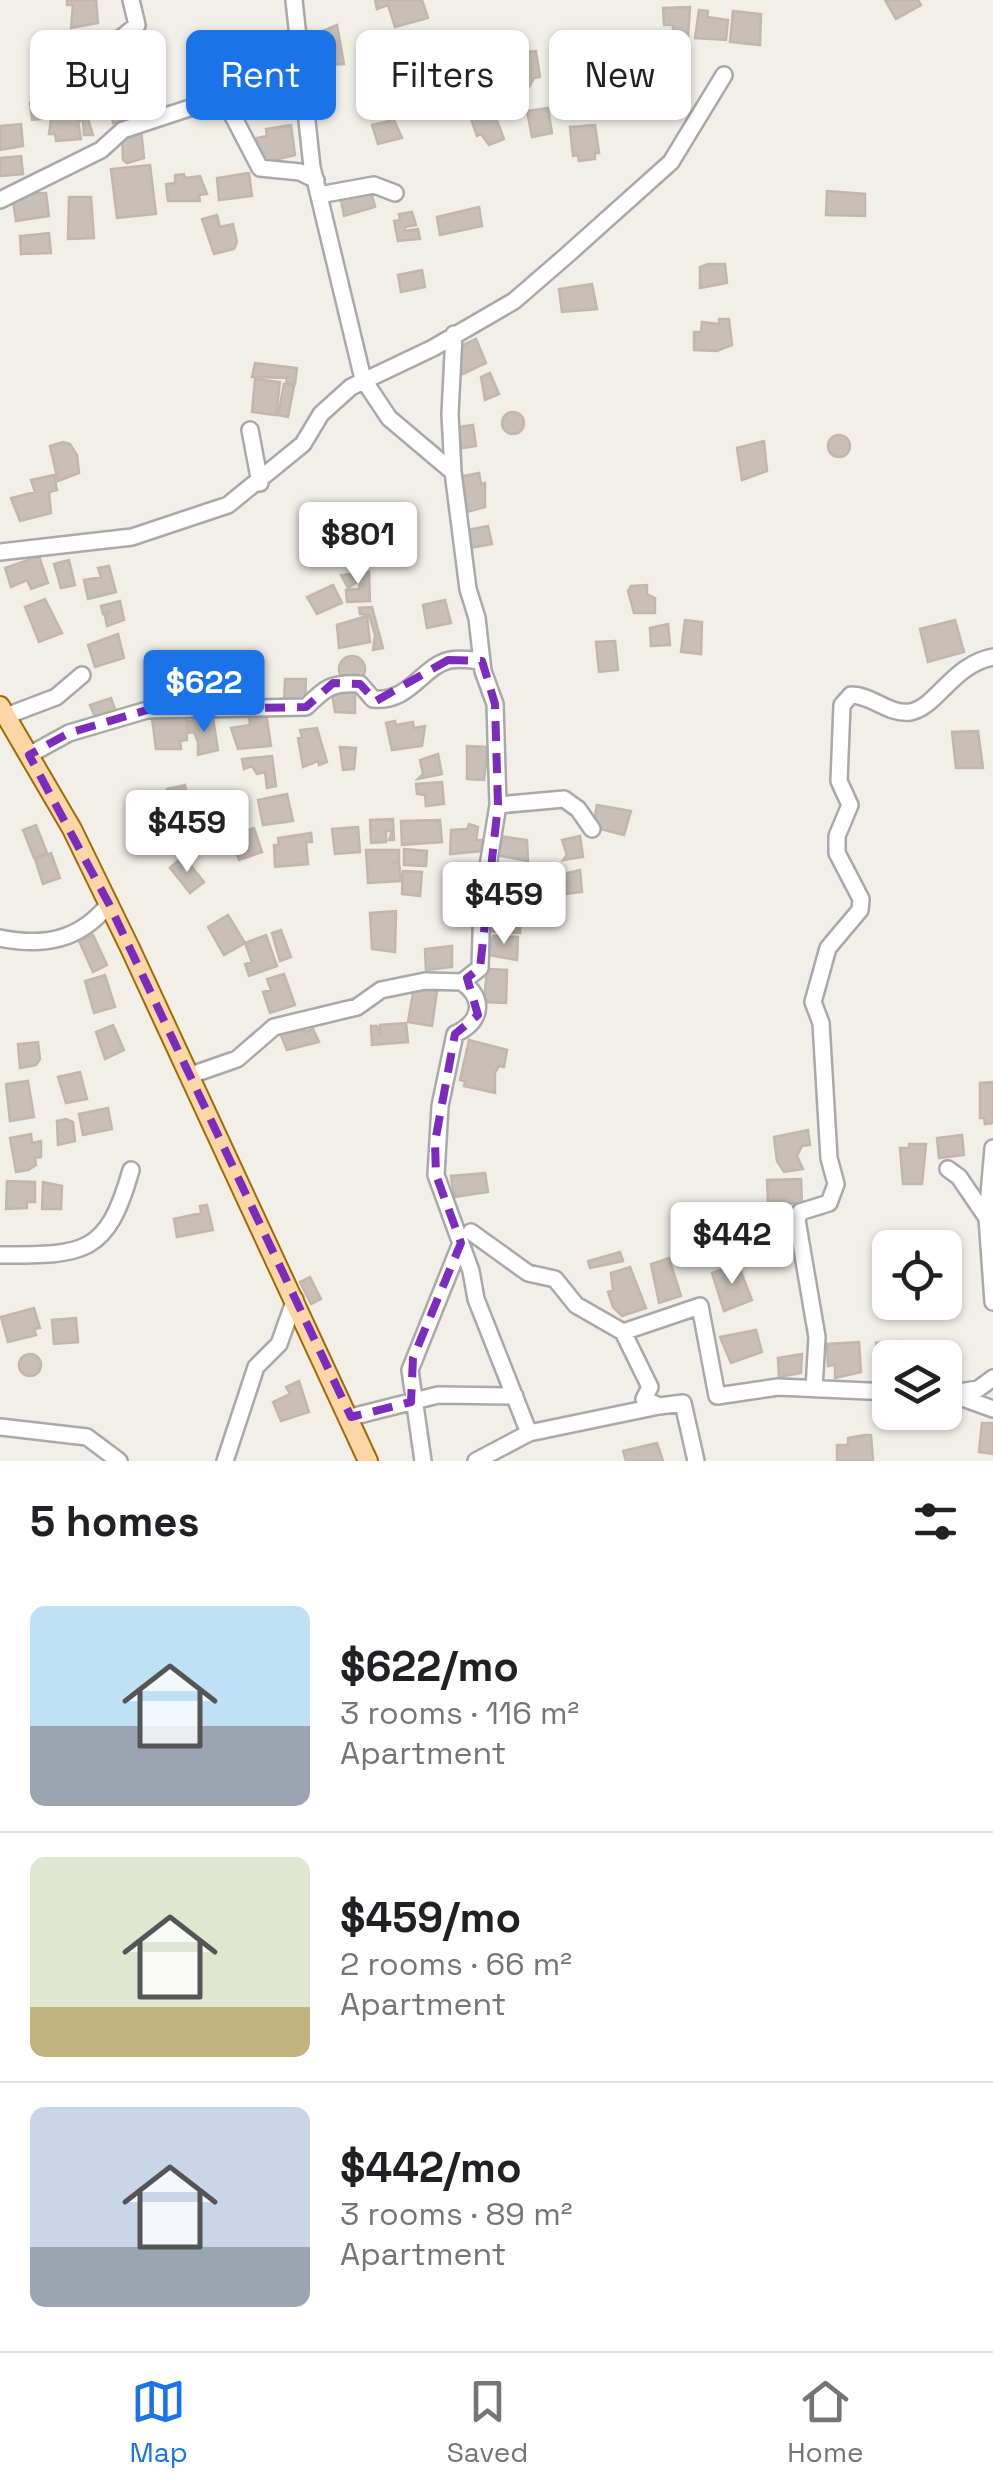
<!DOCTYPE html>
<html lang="en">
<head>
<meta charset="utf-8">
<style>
  body { margin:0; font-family:"Space Grotesk",sans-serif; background:#f2f2f2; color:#202124; height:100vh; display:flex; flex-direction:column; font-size:38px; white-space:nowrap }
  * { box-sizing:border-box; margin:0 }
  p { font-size:32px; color:#757577 }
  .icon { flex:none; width:55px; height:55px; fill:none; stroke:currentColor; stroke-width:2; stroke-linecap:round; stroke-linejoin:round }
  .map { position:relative; height:1461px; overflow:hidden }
  .side { display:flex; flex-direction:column; background:#fff; flex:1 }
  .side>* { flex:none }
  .top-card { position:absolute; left:30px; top:30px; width:935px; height:90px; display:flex; gap:20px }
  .tools { position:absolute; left:872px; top:1230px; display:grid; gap:20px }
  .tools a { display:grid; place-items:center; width:90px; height:90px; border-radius:15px; background:#fff; box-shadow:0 2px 8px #0004; font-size:50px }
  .price { position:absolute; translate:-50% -85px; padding:0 22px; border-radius:10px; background:#fff; color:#222; font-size:32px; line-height:65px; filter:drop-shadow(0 2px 5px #0008) }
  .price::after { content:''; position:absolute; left:50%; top:60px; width:30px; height:22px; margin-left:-15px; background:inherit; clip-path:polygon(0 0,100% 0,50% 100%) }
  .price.selected { background:#1a73e8; color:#fff }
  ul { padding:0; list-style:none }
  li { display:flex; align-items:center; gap:30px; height:250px; padding:0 30px }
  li+li { border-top:2px solid #e0e0e0 }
  li span { display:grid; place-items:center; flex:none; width:280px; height:200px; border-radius:15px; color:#555 }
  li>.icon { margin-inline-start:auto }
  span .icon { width:120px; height:120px; fill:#fffc; stroke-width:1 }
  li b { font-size:42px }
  h2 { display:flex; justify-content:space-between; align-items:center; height:120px; padding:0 30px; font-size:42px }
  .chip { padding:0 35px; border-radius:15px; background:#fff; box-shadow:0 2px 8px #0004; font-size:35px; line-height:90px }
  .chip.selected { background:#1a73e8; color:#fff }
  .dock { display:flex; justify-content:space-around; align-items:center; height:140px; border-top:2px solid #e0e0e0; background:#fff; font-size:28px; color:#757577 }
  .dock a { display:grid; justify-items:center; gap:5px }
  .dock .selected { color:#1a73e8 }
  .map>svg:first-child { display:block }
  .building { fill:#c7bfb8; stroke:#c4b6ab; stroke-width:2.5 }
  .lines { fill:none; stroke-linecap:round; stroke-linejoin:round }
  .minor-casing { stroke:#a9a9a9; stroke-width:20 }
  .major-casing { stroke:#a06b00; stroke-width:22 }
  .minor { stroke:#fff; stroke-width:15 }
  .major { stroke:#fcd6a4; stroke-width:18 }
  .marked { fill:none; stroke:#7b2cbf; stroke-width:8; stroke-dasharray:20 12; stroke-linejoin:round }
</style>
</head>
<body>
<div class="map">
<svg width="993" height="1461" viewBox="0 0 993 1461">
  <rect width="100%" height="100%" fill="#f2efe9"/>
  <!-- building -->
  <path class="building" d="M67,0H96L98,23L71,28L73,5H67Z
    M375,0H422L428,18L395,27L388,5L377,9Z
    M885,0H918L921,5L896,19Z
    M690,7L688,37L673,38V25H664L663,8Z
    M699,10L708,11L707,17L728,20L726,40L695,38Z
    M733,11L761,14L760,45L730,42Z
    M337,25L344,64L321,65L320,32Z
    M536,51L540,77L534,78L529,87L517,88V53Z
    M145,53L155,54L157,63L150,64L151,70L156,68L159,82L136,89L129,76L127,58Z
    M561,83H581L579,104H561Z
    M258,86L287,89L288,110L234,112L235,88Z
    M91,96L93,106L41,112L42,119L32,120L30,103Z
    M137,100L139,113L130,114L131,119L113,123L112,117L103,118L101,105Z
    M548,108L552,133L532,137L527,111Z
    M85,109L93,135H84L83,121H78L81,139L56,141L55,134H49L52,112Z
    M494,113L504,139L489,145L481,134L477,136L471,119Z
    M394,120L402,138L378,144L372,125Z
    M21,124L23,146L0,150V126Z
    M291,125L295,155L258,164L257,138L267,136L266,129Z
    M595,125L599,153H595V159L579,161L578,155L573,156L570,127Z
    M141,130L144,158L127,163L123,160L122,132Z
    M21,156L23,174L0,176V158Z
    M150,165L156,214L117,218L111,169Z
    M249,173L252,196L219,200L217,178Z
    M184,174L185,178L200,176L207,194L199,195L200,201H168L166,184L175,183V175Z
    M370,187L375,207L344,216L340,195Z
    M827,191L865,194V216L826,215Z
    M25,193H46L49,216L16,221L12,195Z
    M69,197H91L94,238L68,239Z
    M479,207L482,226L440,235L437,217Z
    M412,212L416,225L405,227V231L418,229L420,239L398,241L394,221L400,220L399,214Z
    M217,215L220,227L233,224L237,242L234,249L214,254L202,219Z
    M49,233L51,253L21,254L20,236Z
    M708,264H725L727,283L700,288V267Z
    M422,270L425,287L401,292L398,275Z
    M592,284L597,309L562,312L559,289Z
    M719,319H729L732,345L717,351L694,350V332H701L702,322L719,324Z
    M476,339L486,363L463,374L454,349Z
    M255,363L297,368L295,384L286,383L287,378L252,377Z
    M490,373L499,394L485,400L481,377Z
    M255,379L280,382L276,415L252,412Z
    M284,384L294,386L288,417L278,415Z
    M502 423a11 11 0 1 1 22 0a11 11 0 1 1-22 0Z
    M473,425L476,446L456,449L452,428Z
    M828 446a11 11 0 1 1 22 0a11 11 0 1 1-22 0Z
    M764,441L767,471L742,480L737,448Z
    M63,442L70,444L77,455L79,473L58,481L50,446Z
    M479,473L481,484L485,483V507L464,513L458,477Z
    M54,475L57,490L49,492L51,513L20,521L11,498L35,492L31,480Z
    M488,526L492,544L470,548L467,530Z
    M39,556L48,583L31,589L27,580L11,587L5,568Z
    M69,560L75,585L61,588L54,564Z
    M109,566L116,592L88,599L84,580L101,577L98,568Z
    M369,572L370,601L347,602L346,590L359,589V581L348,588L341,575Z
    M333,585L342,603L317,614L307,597Z
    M647,585V594L655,598V613H634L628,591L631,586Z
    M45,599L62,633L39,642L25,607Z
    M445,600L451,623L427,628L423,605Z
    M120,601L124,620L107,626L105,616L111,611L103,614L101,606Z
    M372,607L383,648L373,650L375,635L369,615L360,614L359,608Z
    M367,616L370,642L339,648L337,625Z
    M685,620L702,622L701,654L681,652Z
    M955,620L964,652L928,662L920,629Z
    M668,624L670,645L651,646L650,628Z
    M118,634L124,658L95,667L88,645Z
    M615,641L618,670L599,672L596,642Z
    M339 669a13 13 0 1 1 26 0a13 13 0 1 1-26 0Z
    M285,679H306L305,704L284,703Z
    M254,686L256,704L231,705L230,689Z
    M355,686V713L335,712L332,693Z
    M111,698L116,712L97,722L90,705Z
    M187,709V740L180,741L181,749H156L152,718Z
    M266,713L271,746L238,749L231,728L250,725L249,716Z
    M213,718L218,750L198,755V742L194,732L188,733V721Z
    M395,721L396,725L413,722L414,728L425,726L422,746L392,750L386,723Z
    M317,728L327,762L319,765L318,761L303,767L298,738L302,737L300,730Z
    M978,731L983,768H956L952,732Z
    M467,746L488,747L484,780L467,779Z
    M340,747L356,748L354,769L343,770Z
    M438,754L442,774L418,779L423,774L420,760Z
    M272,756L276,786L267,788L265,772L257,774L252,766L244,769L242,759Z
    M442,782L444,804L426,806L425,795L417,794L416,784Z
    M185,785L189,803L172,807L167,789Z
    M287,794L293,821L263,825L258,800Z
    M597,805L631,811L624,835L593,827Z
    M393,819L394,840H389L392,831H386V842L371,843L370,820Z
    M440,820L442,842L402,845L401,821Z
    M469,824L478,827L476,840H482V851L450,854L451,830L467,829Z
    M36,825L47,853L34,858L23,830Z
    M358,827L360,852L335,854L332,829Z
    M254,828L262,852L239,860L233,843L228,845L226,837Z
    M311,833L312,842H306L308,864L275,867L274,845H279L278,838Z
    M499,836L527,840L528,861L496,855Z
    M580,836L583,857L563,860L567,855L562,840Z
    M404,849L427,851L426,866L404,865Z
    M366,850H399V861L392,863L399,862L401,881L368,883Z
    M51,853L60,878L43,884L35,859Z
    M183,856L204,882L190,893L170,868Z
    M580,870L582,892L557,895L555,876Z
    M403,871L422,872L420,896L402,894Z
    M519,872H548L549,894L519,896L518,885H531L530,879H519Z
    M506,905L521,906L520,933L489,931L486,907Z
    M396,911L395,952L372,949L370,913Z
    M228,915L245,943L224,955L208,927Z
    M281,930L291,957L280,961L272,933Z
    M93,935L107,965L93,972L79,941Z
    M266,935L277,966L249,976L245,964L252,962L245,943Z
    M493,936L518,937L517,960L488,955Z
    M452,946V967L426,970L425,949Z
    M487,969L507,970L506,1003L484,1002Z
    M284,974L295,1005L270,1013L263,992L271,990L267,979Z
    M105,975L115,1007L94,1013L85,981Z
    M414,987L437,991L432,1026L408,1022Z
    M406,1023L408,1042L372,1045L371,1026H377L381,1035L380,1025Z
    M301,1024L305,1032L313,1029L319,1042L287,1050L280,1033Z
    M113,1025L124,1050L105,1059L96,1032Z
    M469,1040L507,1050L504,1067L499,1066L495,1073V1093L464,1086L465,1081L460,1080Z
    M38,1042L40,1059L36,1065L20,1068L18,1044Z
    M80,1072L87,1099L66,1103L58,1077Z
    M28,1081L34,1117L10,1121L6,1084Z
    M993,1082V1123L985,1124L984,1118H980V1083Z
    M108,1108L112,1129L83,1135L79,1114Z
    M66,1119L73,1122L75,1141L58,1145L57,1121Z
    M808,1130L810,1145L802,1146L797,1156L803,1169L784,1172L777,1161L774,1137Z
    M31,1134L32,1143L41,1141V1157L35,1158L36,1165L28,1170L16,1172L10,1138Z
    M962,1135L964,1155L939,1158L937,1138Z
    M909,1144H926L922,1184H903L900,1148H909Z
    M485,1173L488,1192L454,1197L451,1176Z
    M801,1179L802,1203L768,1204L767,1180Z
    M7,1181L35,1182V1202H27V1208L6,1209Z
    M43,1182L62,1186L61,1209H42Z
    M207,1205L213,1230L177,1237L174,1219L201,1213L200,1206Z
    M620,1252L623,1261L590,1268L588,1261Z
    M669,1258L681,1296L659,1303L651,1264Z
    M738,1264L752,1300L724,1311L712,1273Z
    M630,1267L646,1308L622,1316L613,1307L608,1292L613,1290L611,1273Z
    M310,1277L321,1299L311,1304L300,1282Z
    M34,1308L40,1328L34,1329L36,1335L8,1342L1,1317Z
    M76,1318L78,1342L54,1344L52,1320Z
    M756,1330L762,1352L731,1363L720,1337Z
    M897,1341L899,1358H890V1377L879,1375L876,1343Z
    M859,1342L861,1372L835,1378V1365L828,1366L827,1344Z
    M19 1365a11 11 0 1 1 22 0a11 11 0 1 1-22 0Z
    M802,1354L801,1373L779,1377L778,1358Z
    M299,1381L309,1412L281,1421L273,1402L290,1394L286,1387Z
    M982,1423H993V1454L979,1452Z
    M865,1435H871L873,1461H837V1445H848V1438Z
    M657,1443L663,1461H626L623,1451Z"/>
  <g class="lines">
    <defs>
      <path id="minor" d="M121,38L137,25L131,0
        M319,195L374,185L395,193
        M0,200L101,150L123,130L223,97L260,168L300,172L316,180
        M250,430L260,483
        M453,472L450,414L454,334
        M0,552L132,537L228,505L303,444L321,414L351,387L433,348L514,301L566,256L671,162L724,75
        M6,716L56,697L82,675
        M29,755L69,733L147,710L306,707C325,688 332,682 360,684L373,699C410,703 422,666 450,660C459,658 472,660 482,661
        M498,805L564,799L578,809L592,829
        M0,938C45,947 80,940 109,904
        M462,982C486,1000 481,1022 455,1034L440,1106L436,1175L471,1271L476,1299L529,1433L659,1406
        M191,1075L237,1059L274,1027L357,1007L381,990L425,981L462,982L480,968L482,903L498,805L495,704L483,671L477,618L468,589L453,472L389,418L363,379L312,167L294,0
        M993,1148L987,1218L993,1302
        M948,1169L959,1177L987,1218
        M471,1232L528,1273L555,1279L576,1305L623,1332L650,1387L644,1399L659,1406L683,1403L696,1461
        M0,1255C85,1255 107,1255 131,1170
        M623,1332L700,1306L717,1396L778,1387L890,1392
        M814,1389L817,1337L797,1220L800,1212L829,1203L836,1184L829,1158L821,1023L813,1002L828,948L860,910L861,899L837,853V836L850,805L839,781L842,705L851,695C872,695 889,715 910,712C936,708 953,664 993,657
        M947,1394L978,1389L993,1378
        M954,1395L993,1409
        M351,1417L438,1395L515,1396
        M0,1427L87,1437L119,1461
        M225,1461L256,1367L279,1344L295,1299
        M423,1461L410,1370L461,1243
        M476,1461L529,1433"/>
      <path id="major" d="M0,706L72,829L130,948L368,1461"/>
    </defs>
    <!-- minor casing -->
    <use href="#minor" class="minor-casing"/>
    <!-- major casing -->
    <use href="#major" class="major-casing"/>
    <!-- minor -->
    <use href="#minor" class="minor"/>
    <!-- major -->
    <use href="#major" class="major"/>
  </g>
  <!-- marked area -->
  <path class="marked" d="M448,660L482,661L495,704L498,805L480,968L467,978L478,1015L455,1034L435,1142L436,1175L461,1243L413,1358L411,1402L351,1417L109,904L29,755L69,733L147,710L306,707L333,683L360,684L376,701Z"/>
</svg>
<div class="tools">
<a><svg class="icon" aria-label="locate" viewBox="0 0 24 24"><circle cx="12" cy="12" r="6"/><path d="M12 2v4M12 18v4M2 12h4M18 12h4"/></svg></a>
<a><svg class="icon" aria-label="layers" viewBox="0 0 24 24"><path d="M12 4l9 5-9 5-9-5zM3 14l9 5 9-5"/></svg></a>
</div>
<b class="price" style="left:358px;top:587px">$801</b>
<b class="price selected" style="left:204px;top:735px">$622</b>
<b class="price" style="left:187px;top:875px">$459</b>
<b class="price" style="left:504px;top:947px">$459</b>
<b class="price" style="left:732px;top:1287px">$442</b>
<div class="top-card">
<a class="chip">Buy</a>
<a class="chip selected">Rent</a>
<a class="chip">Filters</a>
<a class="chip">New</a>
</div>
</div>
<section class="side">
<h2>5 homes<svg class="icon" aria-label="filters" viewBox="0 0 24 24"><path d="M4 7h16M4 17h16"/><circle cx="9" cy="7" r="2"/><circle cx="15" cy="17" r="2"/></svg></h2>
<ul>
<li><span style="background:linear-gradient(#bfe0f5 60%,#9aa5b1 0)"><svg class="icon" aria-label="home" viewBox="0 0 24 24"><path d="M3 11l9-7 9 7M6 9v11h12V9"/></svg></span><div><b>$622/mo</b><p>3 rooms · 116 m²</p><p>Apartment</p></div></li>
<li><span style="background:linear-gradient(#dfe7d0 75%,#c2b280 0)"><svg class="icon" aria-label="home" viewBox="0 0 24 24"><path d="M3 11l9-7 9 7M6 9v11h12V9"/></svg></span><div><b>$459/mo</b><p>2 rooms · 66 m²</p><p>Apartment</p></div></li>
<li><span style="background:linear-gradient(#c9d6e8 70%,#9aa5b1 0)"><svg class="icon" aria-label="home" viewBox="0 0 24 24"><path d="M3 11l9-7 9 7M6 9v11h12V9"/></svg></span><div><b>$442/mo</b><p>3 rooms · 89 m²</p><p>Apartment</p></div></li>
</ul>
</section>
<nav class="dock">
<a class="selected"><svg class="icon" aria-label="map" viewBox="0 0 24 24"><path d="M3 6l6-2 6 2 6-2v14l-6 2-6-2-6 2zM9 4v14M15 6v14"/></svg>Map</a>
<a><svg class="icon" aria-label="saved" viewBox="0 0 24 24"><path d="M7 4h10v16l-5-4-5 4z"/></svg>Saved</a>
<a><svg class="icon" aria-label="home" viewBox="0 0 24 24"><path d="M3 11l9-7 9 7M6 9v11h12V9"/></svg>Home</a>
</nav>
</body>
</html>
